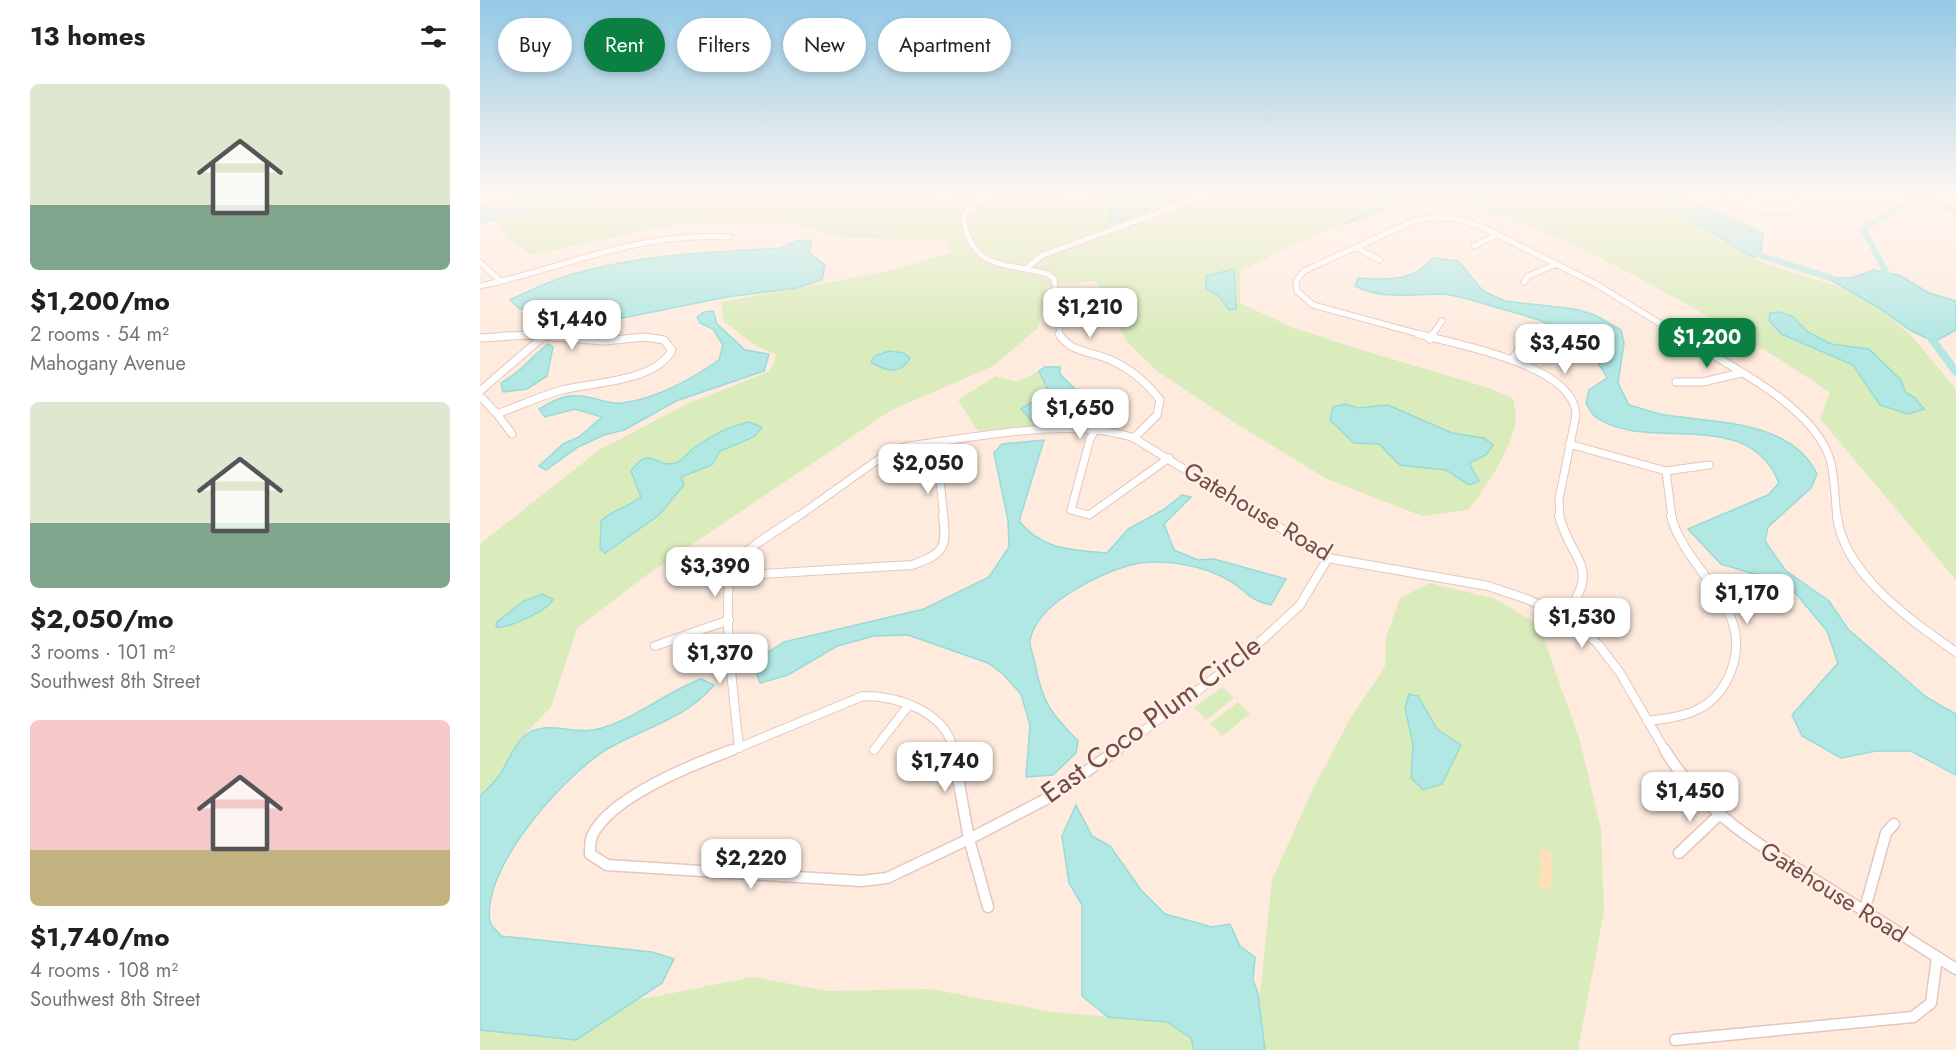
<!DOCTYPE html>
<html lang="en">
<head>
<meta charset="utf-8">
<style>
  body { margin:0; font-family:Jost,sans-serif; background:#f6f6f6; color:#202124; height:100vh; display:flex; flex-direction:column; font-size:22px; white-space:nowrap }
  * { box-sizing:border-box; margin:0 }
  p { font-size:20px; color:#757577 }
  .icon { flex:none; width:33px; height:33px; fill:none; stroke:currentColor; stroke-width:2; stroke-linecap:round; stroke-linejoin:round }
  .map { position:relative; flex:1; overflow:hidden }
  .drawer { display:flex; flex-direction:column; background:#fff; width:480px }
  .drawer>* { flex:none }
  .banner { position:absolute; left:18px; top:18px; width:570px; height:54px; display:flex; gap:12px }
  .price { position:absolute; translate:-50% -51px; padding:0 14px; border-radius:12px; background:#fff; color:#222; font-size:20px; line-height:39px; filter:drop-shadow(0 2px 3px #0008) }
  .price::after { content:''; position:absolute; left:50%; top:36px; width:18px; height:14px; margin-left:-9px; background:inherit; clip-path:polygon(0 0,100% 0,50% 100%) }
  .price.on { background:#0b8043; color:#fff }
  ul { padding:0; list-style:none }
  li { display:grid; align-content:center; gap:12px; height:318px; padding:0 30px }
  li span { display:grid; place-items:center; height:186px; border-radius:9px; color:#555 }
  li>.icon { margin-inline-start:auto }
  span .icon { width:108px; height:108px; fill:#fffc; stroke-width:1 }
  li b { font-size:26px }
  h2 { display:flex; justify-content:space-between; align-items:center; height:72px; padding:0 30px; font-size:26px }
  .chip { padding:0 21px; border-radius:27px; background:#fff; box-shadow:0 3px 9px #0003; font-size:21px; line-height:54px }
  .chip.on { background:#0b8043; color:#fff }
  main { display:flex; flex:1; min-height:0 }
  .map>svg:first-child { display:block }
  .green { fill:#daecbc }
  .sand { fill:#ffdfb7 }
  .water { fill:#b2e8e4; stroke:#98dbd6; stroke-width:1.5 }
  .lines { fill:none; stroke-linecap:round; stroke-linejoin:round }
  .canal-far1 { stroke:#b2e8e4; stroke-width:6 }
  .canal { stroke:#b2e8e4; stroke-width:8 }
  .minor-far3-casing { stroke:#e4c6bd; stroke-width:7 }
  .minor-far2-casing { stroke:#e4c6bd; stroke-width:9 }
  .minor-far1-casing { stroke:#e4c6bd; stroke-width:10 }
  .minor-casing { stroke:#e4c6bd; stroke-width:13 }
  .primary-casing { stroke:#dbd0cf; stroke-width:2 }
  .minor-far3 { stroke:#fff; stroke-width:5 }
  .minor-far2 { stroke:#fff; stroke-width:7 }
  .minor-far1 { stroke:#fff; stroke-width:8 }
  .minor { stroke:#fff; stroke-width:10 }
  .primary { fill:#ffc094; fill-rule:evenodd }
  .labels { text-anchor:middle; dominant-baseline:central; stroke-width:5; stroke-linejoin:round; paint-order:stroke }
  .street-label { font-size:24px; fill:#754b45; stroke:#fff0e6 }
  .near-street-label { font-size:28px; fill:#754b45; stroke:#fff0e6 }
</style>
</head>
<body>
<main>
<section class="drawer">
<h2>13 homes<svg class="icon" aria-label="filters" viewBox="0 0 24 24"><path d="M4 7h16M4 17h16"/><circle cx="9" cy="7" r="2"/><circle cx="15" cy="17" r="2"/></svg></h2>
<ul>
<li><span style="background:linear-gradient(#dfe7d0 65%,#7fa58c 0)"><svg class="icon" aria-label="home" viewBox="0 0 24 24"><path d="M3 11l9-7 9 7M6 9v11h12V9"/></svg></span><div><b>$1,200/mo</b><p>2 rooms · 54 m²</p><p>Mahogany Avenue</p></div></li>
<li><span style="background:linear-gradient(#dfe7d0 65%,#7fa58c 0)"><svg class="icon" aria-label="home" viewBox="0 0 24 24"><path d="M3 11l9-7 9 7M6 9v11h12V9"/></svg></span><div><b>$2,050/mo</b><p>3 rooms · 101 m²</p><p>Southwest 8th Street</p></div></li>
<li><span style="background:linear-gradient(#f6c9c9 70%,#c2b280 0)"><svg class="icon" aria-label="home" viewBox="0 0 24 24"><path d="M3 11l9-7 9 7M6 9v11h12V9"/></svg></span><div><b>$1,740/mo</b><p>4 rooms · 108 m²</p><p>Southwest 8th Street</p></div></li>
</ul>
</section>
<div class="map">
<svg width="1476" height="1050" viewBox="0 0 1476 1050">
  <rect width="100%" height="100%" fill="#feebde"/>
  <!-- green -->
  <path class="green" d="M138,192H418C450,203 487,201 519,192H1149L1189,208L1241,241L1289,265L1357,286L1399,308L1430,334L1476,389V580L1340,419L1350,393C1303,359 1253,331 1203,302C1150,273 1096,244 1039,222C1019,214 993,201 970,201C900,199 823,241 760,271V303L812,327L865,345L1012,389L1033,399C1034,404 1036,412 1036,418C1033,447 1006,488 988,510L942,516L847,479L755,423L677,371L647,342L616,281L567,286L558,328L513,366L410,411L168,574L97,628L71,707L44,735L18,778L0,796V544L119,450L207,404L290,371L297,355L275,345L244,322L241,302L400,273L471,253L468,241L355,237L307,222L257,219L187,226L51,255L27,237L14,222L52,208L120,203L139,195Z
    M559,371L569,392L541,409L554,423L555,428L513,433L511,430L498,431L478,400L516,376L537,382Z
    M950,583L1016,599L1059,625L1100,741L1121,829L1124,912L1098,1050H785L778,1012L792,880L831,793L871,717L905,667L906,637L920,598Z
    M742,687L754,698L726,720L714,708Z
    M758,702L770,714L742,736L730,724Z
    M273,977L348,991L450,989L573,1012L687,1022L711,1038L714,1050H0V1030L96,1040L153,1001Z"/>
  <!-- sand -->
  <path class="sand" d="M1062,849L1069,851C1074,862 1073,881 1069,891L1061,888L1058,882L1061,868L1059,854Z"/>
  <!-- water -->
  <path class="water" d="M94,192H138L139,195C120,203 83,210 64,203L0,224V205Z
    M634,192H681L684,196L699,194L708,197C695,205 681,203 667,209C654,214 647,220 632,222L627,219L631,215L629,197Z
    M924,192C958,192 1002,190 1031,211L1024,216C984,200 942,196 901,209C888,214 876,221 863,225L905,200Z
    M1170,195C1210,198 1249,216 1283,234L1281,250L1274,257C1239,240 1207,215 1171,201Z
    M331,240L330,253L345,265L342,280L316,288L247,297L88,329L78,324L69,308L40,309L30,300C48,292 67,282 86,276C157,255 226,252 301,248L316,241Z
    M953,258L978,261L1003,291L1025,301L1095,309L1115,315L1141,330L1144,343L1138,383L1149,405C1161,408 1173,413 1185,415C1236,423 1311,420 1337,474L1331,488L1288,527L1285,541L1305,570L1349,601L1368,629L1446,697L1476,714V775L1431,751H1396L1361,758L1322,736L1312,715L1358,663L1347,631L1308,584L1241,564L1208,529L1288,495L1299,483C1269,405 1169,453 1117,418C1112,415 1109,408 1106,403L1109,390L1127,378C1102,329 1064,321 1015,307C998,302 978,295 961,294C930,294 903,300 875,286L878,278C906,280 934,282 953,258Z
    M754,269L756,309L749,310L739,296L726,289V276Z
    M1393,270L1419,275L1449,293L1476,301V330L1454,342L1430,330L1399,308L1347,278H1372Z
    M233,311L237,324L265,350L289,354L284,371L196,401L144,430L124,435L98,447L66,470L59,466L83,444L99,437L122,417L95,409L65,417L59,409C82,395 93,392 120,400C128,402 133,404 142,403C178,398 210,380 239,360L243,345L233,329L220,323L217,317L224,312Z
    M1299,312L1312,316L1328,332L1351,344L1389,349L1421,380L1425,392L1435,398L1444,409L1428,414L1400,405L1373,365L1301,334L1289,320L1290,313Z
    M68,344L73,347L67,376L47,389L23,392L21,383C41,372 50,358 68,344Z
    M409,351L424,353L430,358C421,376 405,371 391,362L395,356Z
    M565,367H580V374L598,392H635L642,395L640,401L624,403L585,419L573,418L554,423L541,409L569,392L559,371Z
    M865,404L878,408L908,405L972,433L1004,438L1013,445L1006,455L989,463L999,481L989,485L966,470L920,465L899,444L874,443L850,420L853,407Z
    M269,422L282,427L274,437L240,451L232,465L201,477L204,485L179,515L125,553L120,549L121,521C132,510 148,507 161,497L151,471C171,443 174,469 196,463C202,461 208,452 214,448C230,436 250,426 269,422Z
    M564,440L539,521C562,550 592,550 627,553L648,529L683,510L702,495L711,497L684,524L694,550L718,560L734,559L806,579L791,605C768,599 771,595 753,583C743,576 723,568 711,566C695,562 667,560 651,565C620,573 555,604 550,641C549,647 554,657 555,664C563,704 570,712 598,741L596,753L573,775L546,777L550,725L541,694L523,674L508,663L428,635L394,636L357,646L308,675L280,683L273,662L304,642L444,609L509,577L529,547L528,520L514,453L522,444Z
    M62,594L73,599C69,610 28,629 16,627L17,622L42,602Z
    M221,679L234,685C207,718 164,728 129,748C87,772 0,868 10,922C12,927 18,932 21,936L172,952L194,959L182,983L96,1040L0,1030V796C6,790 14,783 19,776C27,764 35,742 47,734C69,719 97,737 122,728C158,717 186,692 221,679Z
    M929,694L938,696L957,729L981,745L962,784L943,790L931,778L933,744L925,708Z
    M596,805L612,836L630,846L661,890L685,914L732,927L750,924L760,946L775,957L773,980L778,993L785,1050H714L711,1038L687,1022L628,1017L602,996V905L589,883L582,836Z"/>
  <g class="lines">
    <!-- canal-far1 -->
    <path class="canal-far1" d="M1161,192L1170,195
      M1276,254L1360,281
      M1410,279L1383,229L1433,199
      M1447,332L1449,335"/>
    <!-- canal -->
    <path class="canal" d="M1448,334L1476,372"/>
    <defs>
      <path id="minor-far3" d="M520,192C505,198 493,203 483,216C491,271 524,262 568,274L574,279L580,335
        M582,192L595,200L621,192
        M1243,192C1265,204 1296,219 1319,204L1325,192
        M994,246L1016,235
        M876,248L900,260
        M0,262L20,281
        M545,269L563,255L735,192
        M1044,282L1048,276L1077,264
        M0,286C90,267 154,232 250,237
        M24,335H52
        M943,335L833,305L817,291L816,281L824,271L936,220L959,217L981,220L1006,229L1114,283L1199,335
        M952,335L962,321"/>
      <path id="minor-far2" d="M579,334C590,353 615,352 633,361C652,370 667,383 680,400L677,415L654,438
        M938,334C976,344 1095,365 1096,415L1079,499L1080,518
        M1197,334C1244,363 1337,406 1351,463C1355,481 1355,500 1357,518
        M0,338L48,335L124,341L165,337L184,340L192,350C175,382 114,382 82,390C60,396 39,406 17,414L0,396
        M950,339L953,334
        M1032,360L1046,339
        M1196,382H1223L1261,373
        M0,391L65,335
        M17,414L32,434
        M616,428L610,439L591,510L609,515L689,458
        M456,443L464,518
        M1089,444L1186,471L1229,465
        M1186,471L1192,518
        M316,518L410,451L428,446C496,438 589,416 654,438L783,518"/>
      <path id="minor-far1" d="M781,516L848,558L1008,586L1047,599L1085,617L1118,644L1140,673L1186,752
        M1079,516C1094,567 1121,564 1085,617
        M1357,516C1364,575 1432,621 1476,652
        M250,576L432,565C464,554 467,548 463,516
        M175,646L249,620
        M1167,721C1202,717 1231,713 1248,678C1281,610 1206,574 1191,516
        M259,748C256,712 238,590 255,564C267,547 300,529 318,516
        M394,750L428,706
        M248,752L383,696C419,696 467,712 474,752
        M635,752L768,653L820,605L848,558"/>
      <path id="minor" d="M252,750C214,764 130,797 112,836C110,841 110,848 110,854L127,865L381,881L407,878L489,839
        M473,750L489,839
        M1185,750C1222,813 1288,851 1348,888C1390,915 1433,942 1476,969
        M489,839L508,907
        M489,839L568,798L637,750
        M1199,853L1240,814
        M1384,912L1406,833L1414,824
        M1195,1040L1433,1017L1451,1003L1457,957"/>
      <path id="primary" d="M1419,192H1431L1476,208V212Z"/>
    </defs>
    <!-- minor-far3 casing -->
    <use href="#minor-far3" class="minor-far3-casing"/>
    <!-- minor-far2 casing -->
    <use href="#minor-far2" class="minor-far2-casing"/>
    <!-- minor-far1 casing -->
    <use href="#minor-far1" class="minor-far1-casing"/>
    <!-- minor casing -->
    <use href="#minor" class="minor-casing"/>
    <!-- primary casing -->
    <use href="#primary" class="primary-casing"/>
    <!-- minor-far3 -->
    <use href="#minor-far3" class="minor-far3"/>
    <!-- minor-far2 -->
    <use href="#minor-far2" class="minor-far2"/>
    <!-- minor-far1 -->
    <use href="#minor-far1" class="minor-far1"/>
    <!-- minor -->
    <use href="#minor" class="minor"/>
    <!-- primary -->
    <use href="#primary" class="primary"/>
  </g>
  <!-- sky -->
  <linearGradient id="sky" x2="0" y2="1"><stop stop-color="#92c9e6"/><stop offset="0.57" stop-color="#fff6f0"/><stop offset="1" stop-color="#fff6f0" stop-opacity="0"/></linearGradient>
  <rect width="1476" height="339" fill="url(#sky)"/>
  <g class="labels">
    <!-- street labels -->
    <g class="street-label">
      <text transform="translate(778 511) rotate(31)">Gatehouse Road</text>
      <text transform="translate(1354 892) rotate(32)">Gatehouse Road</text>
    </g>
    <!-- near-street labels -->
    <g class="near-street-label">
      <text transform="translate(671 719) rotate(-36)">East Coco Plum Circle</text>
    </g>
  </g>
</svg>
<b class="price" style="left:610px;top:339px">$1,210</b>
<b class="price" style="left:92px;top:351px">$1,440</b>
<b class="price on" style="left:1227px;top:369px">$1,200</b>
<b class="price" style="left:1085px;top:375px">$3,450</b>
<b class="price" style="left:600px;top:440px">$1,650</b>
<b class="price" style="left:448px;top:495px">$2,050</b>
<b class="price" style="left:235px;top:598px">$3,390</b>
<b class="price" style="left:1267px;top:625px">$1,170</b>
<b class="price" style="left:1102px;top:649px">$1,530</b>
<b class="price" style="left:240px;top:685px">$1,370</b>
<b class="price" style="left:465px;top:793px">$1,740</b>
<b class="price" style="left:1210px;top:823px">$1,450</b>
<b class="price" style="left:271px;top:890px">$2,220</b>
<div class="banner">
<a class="chip">Buy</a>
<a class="chip on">Rent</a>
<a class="chip">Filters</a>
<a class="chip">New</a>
<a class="chip">Apartment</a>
</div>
</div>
</main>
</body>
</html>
